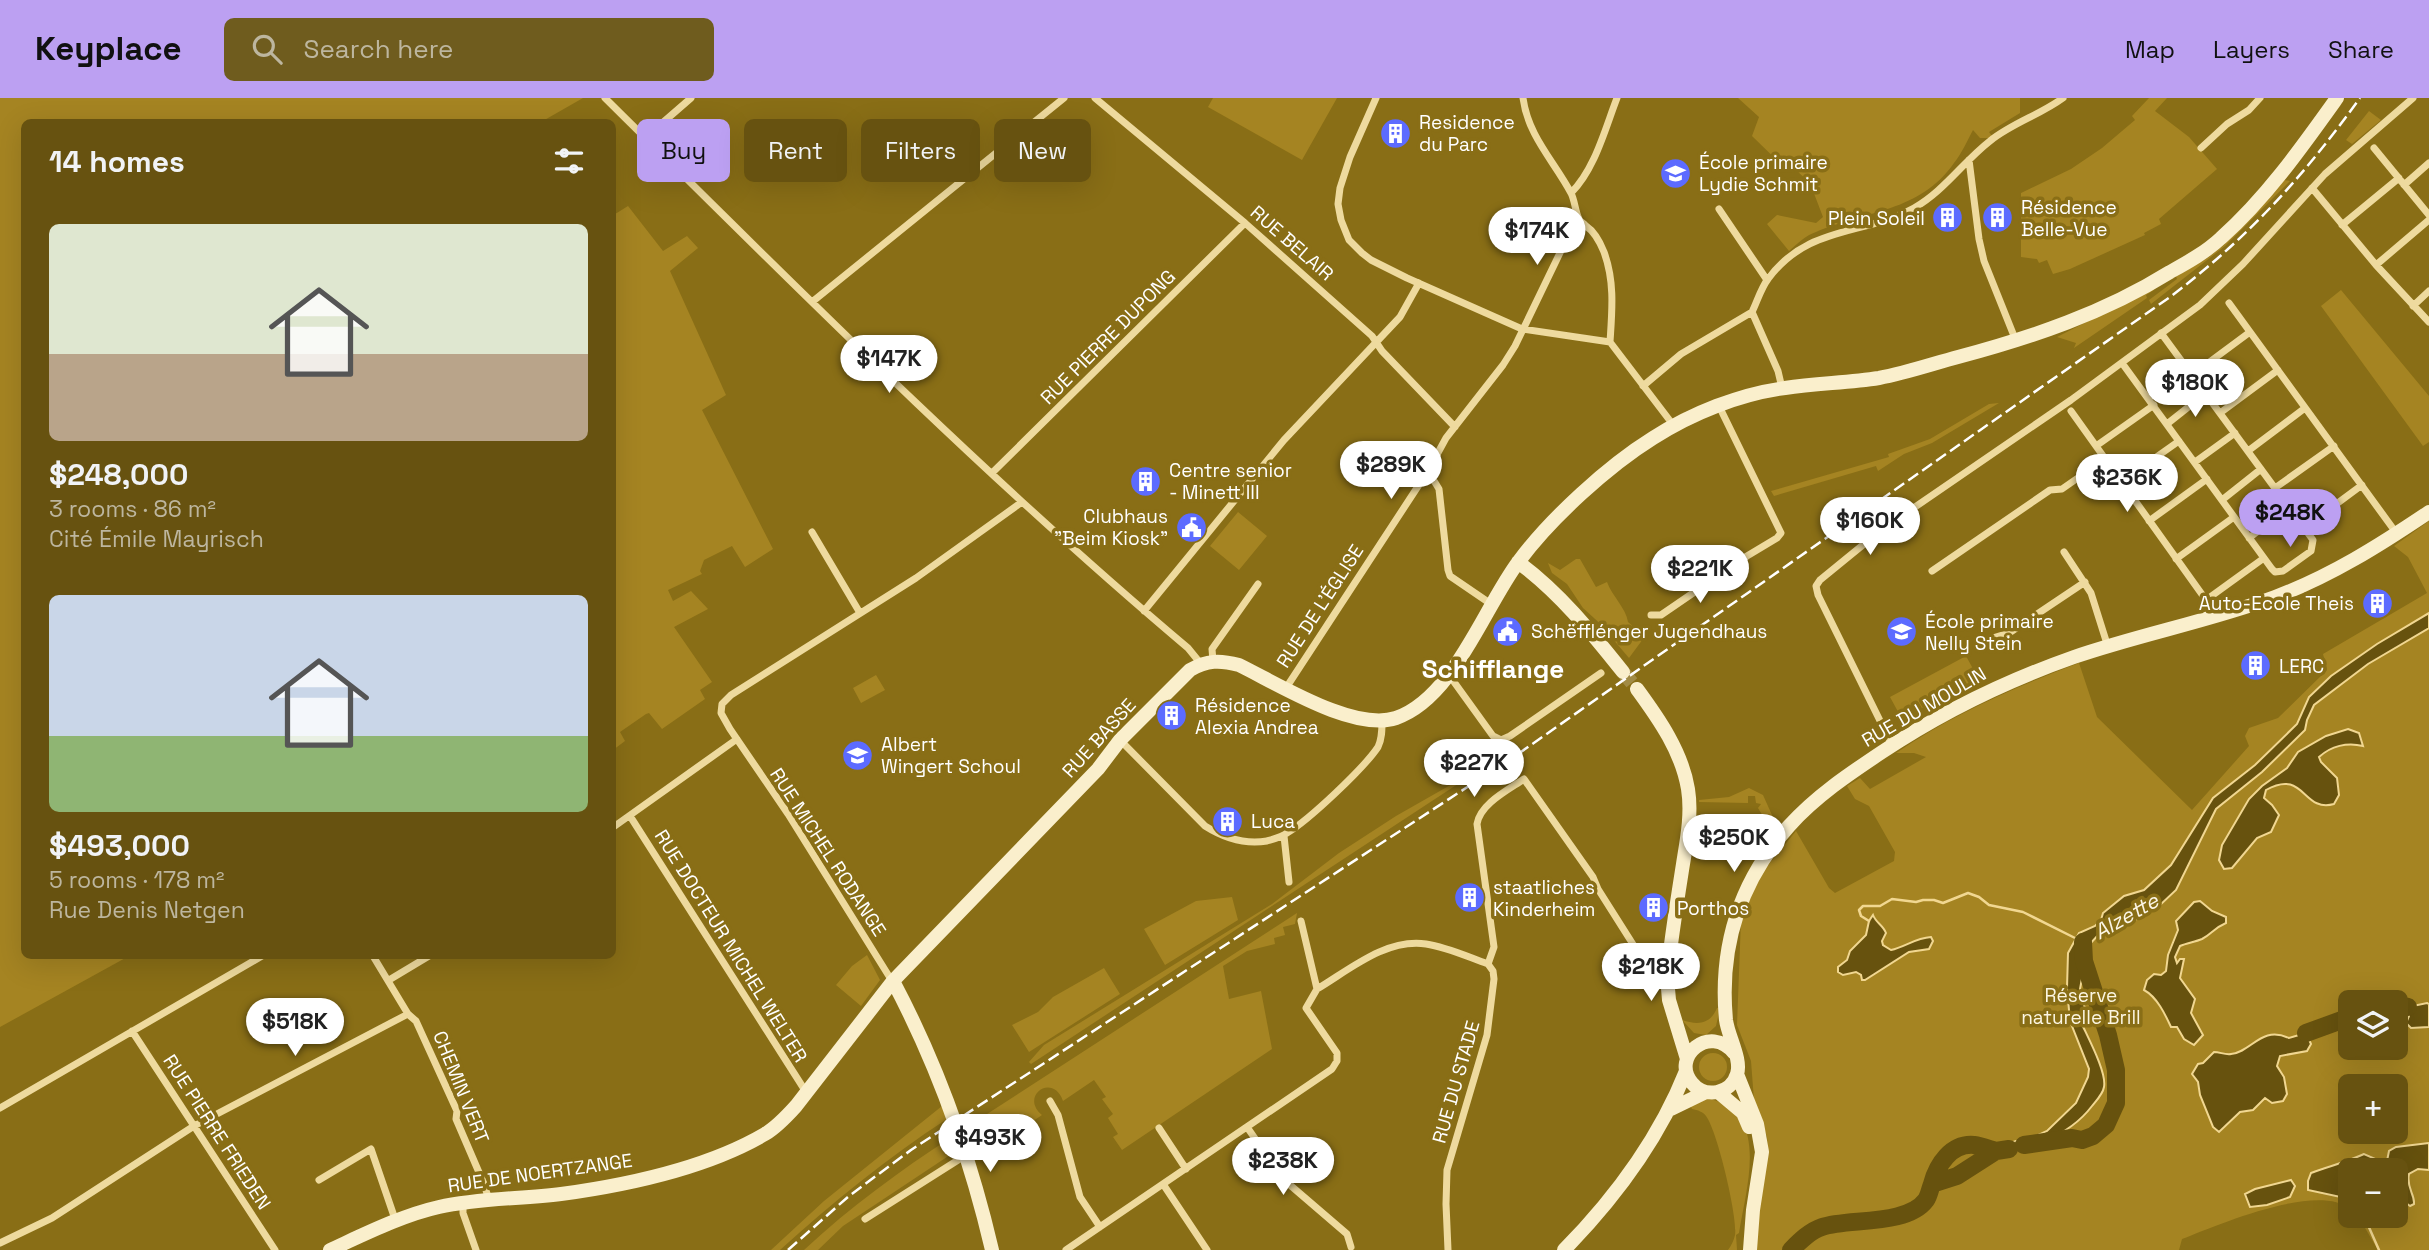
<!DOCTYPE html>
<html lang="en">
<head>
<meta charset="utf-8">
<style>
  body { margin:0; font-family:"Space Grotesk",sans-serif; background:#6f5c1e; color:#f1f3f6; height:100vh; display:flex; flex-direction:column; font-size:26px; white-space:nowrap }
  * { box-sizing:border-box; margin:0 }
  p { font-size:23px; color:#bdb69f }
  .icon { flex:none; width:38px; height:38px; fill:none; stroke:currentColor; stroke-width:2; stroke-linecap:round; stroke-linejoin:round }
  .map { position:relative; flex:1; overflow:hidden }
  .sheet { position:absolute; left:21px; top:21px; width:595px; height:840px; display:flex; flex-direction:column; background:#675210; border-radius:10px; box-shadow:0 7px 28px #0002 }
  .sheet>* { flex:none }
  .banner { position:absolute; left:637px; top:21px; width:665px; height:63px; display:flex; gap:14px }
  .controls { position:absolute; left:2338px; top:892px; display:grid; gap:14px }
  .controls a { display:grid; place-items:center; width:70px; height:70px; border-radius:10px; background:#675210; box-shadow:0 7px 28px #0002; font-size:35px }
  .price { position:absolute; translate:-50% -60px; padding:0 16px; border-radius:24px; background:#fff; color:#222; font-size:23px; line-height:46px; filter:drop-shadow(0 2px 4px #0008) }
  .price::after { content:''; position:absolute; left:50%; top:42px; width:21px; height:16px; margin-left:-10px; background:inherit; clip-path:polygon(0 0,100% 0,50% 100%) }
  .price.current { background:#bca0f2; color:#111 }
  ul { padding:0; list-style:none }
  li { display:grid; align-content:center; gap:14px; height:371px; padding:0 28px }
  li span { display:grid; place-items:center; height:217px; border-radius:10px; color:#555 }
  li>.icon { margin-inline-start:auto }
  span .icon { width:126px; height:126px; fill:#fffc; stroke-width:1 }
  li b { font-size:30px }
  h2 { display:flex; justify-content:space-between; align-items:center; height:84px; padding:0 28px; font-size:30px }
  .chip { padding:0 24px; border-radius:10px; background:#675210; box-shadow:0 7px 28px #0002; font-size:24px; line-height:63px }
  .chip.current { background:#bca0f2; color:#111 }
  header { display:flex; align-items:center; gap:42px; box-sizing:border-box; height:98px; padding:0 35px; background:#bca0f2; color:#111 }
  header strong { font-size:33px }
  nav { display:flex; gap:38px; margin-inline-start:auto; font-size:24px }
  .search { width:490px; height:63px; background:#6f5c1e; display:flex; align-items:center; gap:18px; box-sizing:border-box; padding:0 24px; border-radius:10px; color:#bdb69f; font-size:26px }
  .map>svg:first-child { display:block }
  .green { fill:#a58422; fill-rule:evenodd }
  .water { fill:#67520e; stroke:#f1d791; stroke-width:2 }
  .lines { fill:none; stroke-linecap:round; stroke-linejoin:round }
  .stream { stroke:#f1d791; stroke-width:2.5 }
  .river { stroke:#67520e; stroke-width:18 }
  .secondary-tunnel { stroke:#a18b45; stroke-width:14; stroke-dasharray:14 7; stroke-linecap:butt }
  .street { stroke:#eeda9e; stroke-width:7 }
  .secondary { stroke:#faefcc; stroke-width:14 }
  .rail { stroke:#fff; stroke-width:2.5; stroke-dasharray:12 5; stroke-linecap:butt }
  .labels { text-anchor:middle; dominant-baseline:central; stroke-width:7; stroke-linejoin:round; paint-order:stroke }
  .poi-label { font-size:19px; fill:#fff; stroke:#896e16; text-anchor:start }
  .street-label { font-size:19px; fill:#fff; stroke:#896e16 }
  .park-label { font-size:19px; fill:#fcf6e2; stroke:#896e16 }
  .water-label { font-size:21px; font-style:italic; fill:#fcf6e6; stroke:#896e16 }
  .district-label { font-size:26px; font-weight:bold; fill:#fff; stroke:#896e16 }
</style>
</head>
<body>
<header>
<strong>Keyplace</strong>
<div class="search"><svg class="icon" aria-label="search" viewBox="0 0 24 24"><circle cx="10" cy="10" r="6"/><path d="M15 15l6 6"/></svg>Search here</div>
<nav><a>Map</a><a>Layers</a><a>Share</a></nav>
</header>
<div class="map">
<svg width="2429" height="1152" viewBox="0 0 2429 1152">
  <rect width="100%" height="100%" fill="#896e16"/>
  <!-- green -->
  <path class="green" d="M0,0H583L541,24H24V858H129L0,929Z
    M1213,0H1337L1302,62L1208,9Z
    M1738,0H2020V15L1989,34L1992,38L1989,40H1980L1973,32C1967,43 1962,55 1954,65C1920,114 1865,113 1816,134C1806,137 1797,146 1789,153L1767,126L1777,117L1816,125L1823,119L1810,85L1796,72H1787L1752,38L1759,19Z
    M2149,0H2167L2155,13L2189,39L2217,71L2159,121L2161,126L2144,135L2145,137L2070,171L2053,176L2047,162L2039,165L2037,161L2021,159V95L2071,71L2102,50L2135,22L2132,18Z
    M2369,13L2381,22L2352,46L2346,42Z
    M2284,82L2290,83L2225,148L2151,206L2149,202L2177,181L2176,178L2209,159L2224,147Z
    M628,108L663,153L687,138L698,150L670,173L726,297L702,312L773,451L745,469L732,448L704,462L700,473L702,476L668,492L673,503L691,493L708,511L674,529L712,584L700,592L705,601L662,631L649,615L646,616L620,634L625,643L613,652L612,118Z
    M2153,190L2154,192L2146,197L2147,200L2074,250L2076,245L2057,239Z
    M2341,192L2429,298V344L2423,348L2321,208Z
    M1999,305L1932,345L1904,356L1878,373L1876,368L1774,398L1771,393L1889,359L1888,356L1930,341L1989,306Z
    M1238,414L1267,438L1239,472L1210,448Z
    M2429,423V1045L2396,1049L2389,1053L2388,1063L2382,1064L2364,1056L2350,1062L2326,1069L2345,1100L2350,1096V1111C2317,1084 2218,1127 2182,1141L2179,1152H1793L1797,1145L1790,1152H1755L1757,1121L1768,1053L1767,1039L1754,1002L1751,963L1737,927L1741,822L1749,798L1764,772L1796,733L1829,790L1835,795L1894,763L1895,754L1869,708L1855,701L1847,688L1860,680L1870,691L1926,659L1914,655H1896C1953,616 2015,589 2079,565L2097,619L2192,712L2249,648L2245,638L2249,630L2278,620L2327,572L2323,556L2427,495L2408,459L2394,448ZM2350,905H2396V950H2350ZM2350,989H2396V1034H2350Z
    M1576,461H1580L1596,489L1607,484C1612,498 1626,510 1628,524L1636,531L1643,541L1629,560L1606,533V531L1583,510L1567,486L1552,475L1548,465L1560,472Z
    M1966,558L1978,580L1902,621L1890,599Z
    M876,577L885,592L861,605L853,590Z
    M1496,661L1031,966L1029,964L1044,947L1272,806L1339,755L1396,718Z
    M1749,690L1763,697L1776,726L1773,735L1758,710L1761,706L1756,705L1755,698H1748V705L1699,704V702L1729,699Z
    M1232,799L1238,822L1165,867L1144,831L1196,803Z
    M1297,815L1295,826L1283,829L1285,837L1274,840L1275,846L1247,853L1223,868L1229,901L1261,893L1272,951L1122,1052L1113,1039L1118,1036L1108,1020L1113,1016L1102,1001L1106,999L1094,982L1063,1003C1053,974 1019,998 1042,1017L976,1062L967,1029Z
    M867,857L880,882L861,908L836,887L852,868Z
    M1104,870L1120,896L1029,954L1012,927L1038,914L1053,899Z
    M1717,910H1720L1716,928L1706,937L1694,935L1682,922C1697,927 1710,927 1717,910Z
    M1699 969a14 14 0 1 1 28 0a14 14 0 1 1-28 0Z
    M1705,1000C1772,1011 1746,1090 1739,1135L1736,1137L1737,1152H1728C1731,1148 1734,1142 1735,1137C1738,1120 1717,1032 1706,1018C1703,1014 1698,1012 1692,1011L1690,1007Z
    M942,1008L947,1021C887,1060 833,1104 780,1152H771L824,1103Z
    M953,1038L956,1053L843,1128L818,1152H804C850,1109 901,1072 953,1038Z
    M2417,1071L2429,1072V1152H2378L2358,1118H2396V1092L2402,1103L2411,1097L2407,1085L2409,1076Z"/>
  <!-- water -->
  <path class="water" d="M2429,515V530L2368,566L2314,607L2307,622L2305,632L2262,674L2216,711L2176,792L2159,808L2133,823L2099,836L2088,848L2080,891L2085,911L2080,922C2087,938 2107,974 2104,989C2103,996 2096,1003 2092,1008C2067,1041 2025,1052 1986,1059L1973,1047L1996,1050L2016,1043L2027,1042L2047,1033L2076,1005L2088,979L2089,971L2070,923L2067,890L2068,855L2079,835L2095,828L2101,822L2103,815L2124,798L2144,792L2171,767L2213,700L2255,667L2297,626L2309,599L2331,578L2377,546Z
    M2348,631L2359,635L2363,648C2347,644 2331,648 2319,659L2321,664L2337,680L2339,697L2334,706C2302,715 2305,670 2266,692L2264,700L2272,707L2279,717L2271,734L2257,740L2232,770L2224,771L2219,762L2222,747L2249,701L2262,688L2287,670L2298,654L2326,638Z
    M2200,803L2212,813L2226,819V825C2214,830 2212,836 2202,841C2195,844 2187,845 2180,848L2175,859L2177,865L2180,861H2184L2180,880L2195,901L2191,915L2203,937L2194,947L2184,941L2177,929H2171C2165,916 2157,899 2144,892L2147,882L2154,876L2161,877L2166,873L2168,857L2178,832L2176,823L2194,804Z
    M1873,817C1876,825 1883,827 1886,835L1882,843L1883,847L1891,852C1905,849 1915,840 1931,839L1933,843L1929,851L1909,854L1865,882H1862L1861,877L1856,874L1843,877L1838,874V869L1847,862L1850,853L1866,837L1869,823Z
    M2427,905L2429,906V929L2411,930L2406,925L2409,918L2408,909Z
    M2306,935L2311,946L2307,953L2280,958L2277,968L2284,979L2287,996L2283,1003L2272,1005L2265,1000L2253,1012L2240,1014L2219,1034L2213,1029L2200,997L2198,984L2192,976L2198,966L2203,965L2214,954C2220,954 2225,957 2231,956C2252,954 2261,927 2289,940Z
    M2429,1045V1072L2418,1071L2409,1076C2406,1090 2415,1096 2414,1106L2410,1108C2396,1099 2396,1088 2396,1073H2350V1096L2345,1100L2308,1092V1083L2311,1075C2329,1068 2347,1064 2364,1056L2382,1064L2387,1063L2389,1053L2396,1049Z
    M2291,1082L2295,1088L2290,1099L2267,1107L2250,1109L2245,1096L2255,1091Z"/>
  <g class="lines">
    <!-- stream -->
    <path class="stream" d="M1869,823L1861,818L1859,812L1863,808H1880L1892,801L1916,804L1923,802H1934L1943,805L1968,795L1979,799L1989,807L2023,814L2077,841
      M2345,1100L2350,1105
      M2364,1118L2379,1152"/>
    <!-- river -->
    <path class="river" d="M2396,907L2408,909
      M2306,935L2350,919
      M2024,1047L2072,1040L2082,1042L2093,1038L2106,1027L2116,1005V972L2108,937L2084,863L2083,844
      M1932,1086C1937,1067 1951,1045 1974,1047C1981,1048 1989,1051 1996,1053
      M1791,1152C1800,1143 1810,1133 1822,1129C1848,1120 1907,1128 1926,1102C1929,1098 1930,1091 1932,1086L1957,1078L1996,1053L2009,1051"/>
    <!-- secondary-tunnel -->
    <path class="secondary-tunnel" d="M1623,574L1637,591"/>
    <!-- street -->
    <path class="street" d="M605,0C795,188 984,378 1188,550L1201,566
      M1095,0L1245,125L1372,238L1382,253L1455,329
      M1376,0L1350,59L1340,90L1338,106L1341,122L1349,142L1362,155L1371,162L1407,180L1522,231L1610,244
      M1523,0C1528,38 1554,63 1571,95C1575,103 1575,113 1579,121C1581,125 1583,124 1586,128C1595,134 1600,144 1604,154C1615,184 1612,213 1610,244L1674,328
      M645,40L691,0
      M2201,50L2227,26L2249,12L2260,0
      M2374,50L2429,117
      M1969,62L1979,141L1984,163L2016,243
      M2404,87L2429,65
      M2312,90L2376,167L2429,224
      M1571,95C1595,71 1605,31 1617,0
      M1719,111L1767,182
      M2342,127L2399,80
      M2376,167L2429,122
      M812,204L1064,0
      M2229,205L2397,436
      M2413,208L2429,193
      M2122,265L2272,471L2275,474L2283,473L2311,453L2313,442L2161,235
      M2192,277L2250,234
      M1643,288L1681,256L1752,214
      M1782,290L1778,273L1752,214C1757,204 1761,190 1768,181C1808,127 1862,138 1914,110C1944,93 1963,64 1990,43C2012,25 2040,17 2063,0
      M2071,313L2206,502L2264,460
      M2220,315L2278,272
      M2167,326L2206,295
      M2096,348L2154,307
      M2248,353L2305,310
      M2195,364L2235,335
      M1428,373L1439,391L1448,472L1450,478L1491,506
      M992,375L1245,125
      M2121,384L2179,343
      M2275,390L2334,348
      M2222,402L2261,371
      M2149,423L2207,381
      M2304,430L2362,387
      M812,434L860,515
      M2249,440L2289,409
      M2064,454L2091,495L2108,549
      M2176,461L2234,419
      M1932,473L2050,392L2062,391L2105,361
      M1144,513L1284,342L1400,219L1419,185
      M1651,517H1661L1747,458L1777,440L1781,435L1719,308
      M1986,542L2009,535L2085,484
      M1213,563L1212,551L1258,486
      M1449,577L1493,638L1501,642L1510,638L1601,575
      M1286,590L1428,373L1446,340L1503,267L1515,248L1571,132L1579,123
      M1120,642L1205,728C1224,740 1244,747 1267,743C1274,741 1282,739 1287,735C1309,722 1364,670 1378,649C1382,641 1382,632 1382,623
      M1892,647L1818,497L1816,488L1820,482L1880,433L2071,302L2200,207L2243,166L2325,76L2413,0
      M630,718L806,994
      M612,730L737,641
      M1284,738L1289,784
      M1301,823L1317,891C1349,872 1386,840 1426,846C1447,849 1468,859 1488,866
      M373,858L408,916L416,923L457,1013L456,1021L484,1086L489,1102
      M1488,866L1494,849L1477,726C1480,706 1508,692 1524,681L1593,779L1598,791L1648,870L1653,875L1667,879
      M389,882L429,858
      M892,883L788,716L730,631L721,615L722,606L731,597L916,480L1022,404
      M132,933L275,1152
      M1050,1003L1058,1017L1080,1099L1100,1129
      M0,1010L262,858
      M1247,1029L1283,1081L1347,1136L1351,1149
      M1159,1030L1186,1071
      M319,1082L371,1051L396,1124
      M1163,1086L1207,1152
      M463,1105V1115L476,1152
      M865,1121L966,1057
      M0,1145L52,1120L194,1028L408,916
      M1066,1152L1332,971L1337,963V955L1306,910L1317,891
      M1448,1152L1446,1106L1447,1072L1487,937L1494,881L1493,873L1488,866"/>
    <!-- secondary -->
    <path class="secondary" d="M1518,464C1560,495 1591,534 1623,574
      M1637,591C1659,621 1682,654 1688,691C1692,716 1687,741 1683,766C1677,804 1671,841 1667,879L1669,902L1687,961
      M893,883C938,968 970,1058 992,1152
      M1734,955C1710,925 1670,959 1692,985C1705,1001 1731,996 1737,976C1742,962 1728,938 1726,922C1719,848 1740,783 1789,728C1816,698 1849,676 1882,654C1942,614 2006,583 2074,559C2141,536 2210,523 2275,499C2331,478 2380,447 2429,414
      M1737,976L1757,1026L1762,1054L1753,1112L1750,1152
      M1718,994L1743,1015L1749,1029
      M1671,1011L1706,994
      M330,1152C365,1136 403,1117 439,1109C479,1100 521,1101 561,1096C627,1087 707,1070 765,1036C777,1029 787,1018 796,1008L893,883L1098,671L1120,642L1190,572C1207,562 1220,562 1239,567C1278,586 1354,634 1396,620C1454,600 1484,509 1519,463C1551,420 1608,368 1653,340C1692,315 1740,296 1785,290C1817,285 1848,285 1879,280C1906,275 1932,266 1958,259C2033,239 2104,215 2170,174C2188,164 2206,154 2221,140C2266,100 2302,49 2337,0
      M1564,1152C1615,1100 1659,1041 1686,973"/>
    <!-- rail -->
    <path class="rail" d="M788,1152L849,1098L911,1052L1518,656L2170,199C2248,140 2303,79 2360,0"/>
  </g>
  <!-- icons -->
  <defs>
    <symbol id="building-disc" viewBox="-11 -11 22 22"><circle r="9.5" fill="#5c6bff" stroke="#896e16"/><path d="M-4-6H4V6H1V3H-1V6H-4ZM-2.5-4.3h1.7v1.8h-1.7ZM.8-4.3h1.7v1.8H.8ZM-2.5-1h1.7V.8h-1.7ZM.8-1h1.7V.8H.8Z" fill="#fff"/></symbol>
    <symbol id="school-disc" viewBox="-11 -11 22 22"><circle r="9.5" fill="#5c6bff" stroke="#896e16"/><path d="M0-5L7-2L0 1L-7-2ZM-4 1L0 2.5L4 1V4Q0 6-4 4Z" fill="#fff"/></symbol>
    <symbol id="civic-disc" viewBox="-11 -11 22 22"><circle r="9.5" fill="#5c6bff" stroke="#896e16"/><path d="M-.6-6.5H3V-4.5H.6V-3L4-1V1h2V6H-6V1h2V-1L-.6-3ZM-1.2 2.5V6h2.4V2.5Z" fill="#fff"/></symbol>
  </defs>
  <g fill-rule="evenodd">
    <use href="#building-disc" x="1378" y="18" width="35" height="35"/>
    <use href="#school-disc" x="1658" y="58" width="35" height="35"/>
    <use href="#building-disc" x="1930" y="102" width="35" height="35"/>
    <use href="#building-disc" x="1980" y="102" width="35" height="35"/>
    <use href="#building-disc" x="1128" y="366" width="35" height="35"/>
    <use href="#civic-disc" x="1174" y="412" width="35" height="35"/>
    <use href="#building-disc" x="2360" y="488" width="35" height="35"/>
    <use href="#civic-disc" x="1490" y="516" width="35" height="35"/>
    <use href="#school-disc" x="1884" y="516" width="35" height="35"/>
    <use href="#building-disc" x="2238" y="550" width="35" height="35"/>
    <use href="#building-disc" x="1154" y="600" width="35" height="35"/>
    <use href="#school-disc" x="840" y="640" width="35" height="35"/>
    <use href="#building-disc" x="1210" y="706" width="35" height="35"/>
    <use href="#building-disc" x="1452" y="782" width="35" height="35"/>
    <use href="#building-disc" x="1636" y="792" width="35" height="35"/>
  </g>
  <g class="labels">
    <!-- poi labels -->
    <g class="poi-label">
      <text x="1419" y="24">Residence<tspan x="1419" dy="22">du Parc</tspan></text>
      <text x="1699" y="64">École primaire<tspan x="1699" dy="22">Lydie Schmit</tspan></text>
      <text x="2021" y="109">Résidence<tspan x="2021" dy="22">Belle-Vue</tspan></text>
      <text x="1925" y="120" text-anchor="end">Plein Soleil</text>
      <text x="1169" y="372">Centre senior<tspan x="1169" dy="22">- Minett III</tspan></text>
      <text x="1168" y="418" text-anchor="end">Clubhaus<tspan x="1168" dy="22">"Beim Kiosk"</tspan></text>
      <text x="2354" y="505" text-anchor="end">Auto-Ecole Theis</text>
      <text x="1925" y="523">École primaire<tspan x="1925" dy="22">Nelly Stein</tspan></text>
      <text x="1531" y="533">Schëfflénger Jugendhaus</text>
      <text x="2279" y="568">LERC</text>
      <text x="1195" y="607">Résidence<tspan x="1195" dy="22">Alexia Andrea</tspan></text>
      <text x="881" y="646">Albert<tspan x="881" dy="22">Wingert Schoul</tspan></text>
      <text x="1251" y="723">Luca</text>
      <text x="1493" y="789">staatliches<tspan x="1493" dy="22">Kinderheim</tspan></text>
      <text x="1677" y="810">Porthos</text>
    </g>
    <!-- street labels -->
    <g class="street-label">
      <text transform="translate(1292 145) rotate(41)">RUE BELAIR</text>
      <text transform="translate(1108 239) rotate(-45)">RUE PIERRE DUPONG</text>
      <text transform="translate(1320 508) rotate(-57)">RUE DE L'ÉGLISE</text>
      <text transform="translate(1924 609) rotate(-30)">RUE DU MOULIN</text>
      <text transform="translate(1099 640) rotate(-48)">RUE BASSE</text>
      <text transform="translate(828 754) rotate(57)">RUE MICHEL RODANGE</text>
      <text transform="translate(731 848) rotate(58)">RUE DOCTEUR MICHEL WELTER</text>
      <text transform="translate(1456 984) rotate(-74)">RUE DU STADE</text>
      <text transform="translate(461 989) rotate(68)">CHEMIN VERT</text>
      <text transform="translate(217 1034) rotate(57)">RUE PIERRE FRIEDEN</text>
      <text transform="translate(540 1075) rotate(-8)">RUE DE NOERTZANGE</text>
    </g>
    <!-- park labels -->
    <g class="park-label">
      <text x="2081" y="897">Réserve<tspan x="2081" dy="22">naturelle Brill</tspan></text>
    </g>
    <!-- water labels -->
    <g class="water-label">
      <text transform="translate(2126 818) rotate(-30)">Alzette</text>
    </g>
    <!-- district labels -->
    <g class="district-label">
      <text x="1493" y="571">Schifflange</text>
    </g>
  </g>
</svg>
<div class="controls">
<a><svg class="icon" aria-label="layers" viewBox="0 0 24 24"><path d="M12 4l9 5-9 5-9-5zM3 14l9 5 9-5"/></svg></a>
<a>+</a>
<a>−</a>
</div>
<b class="price" style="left:1537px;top:169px">$174K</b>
<b class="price" style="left:889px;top:297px">$147K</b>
<b class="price" style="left:2195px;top:321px">$180K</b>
<b class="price" style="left:1391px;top:403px">$289K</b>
<b class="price" style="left:2127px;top:416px">$236K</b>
<b class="price current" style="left:2290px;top:451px">$248K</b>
<b class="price" style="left:1870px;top:459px">$160K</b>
<b class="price" style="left:1700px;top:507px">$221K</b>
<b class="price" style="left:1474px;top:701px">$227K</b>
<b class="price" style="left:1734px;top:776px">$250K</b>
<b class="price" style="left:1651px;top:905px">$218K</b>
<b class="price" style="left:295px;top:960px">$518K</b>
<b class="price" style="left:990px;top:1076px">$493K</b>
<b class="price" style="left:1283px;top:1099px">$238K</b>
<div class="banner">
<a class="chip current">Buy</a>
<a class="chip">Rent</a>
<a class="chip">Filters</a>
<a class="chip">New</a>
</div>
<section class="sheet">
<h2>14 homes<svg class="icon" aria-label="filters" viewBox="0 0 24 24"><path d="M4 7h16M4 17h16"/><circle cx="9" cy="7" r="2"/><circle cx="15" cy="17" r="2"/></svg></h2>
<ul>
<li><span style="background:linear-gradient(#dfe7d0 60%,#b9a48a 0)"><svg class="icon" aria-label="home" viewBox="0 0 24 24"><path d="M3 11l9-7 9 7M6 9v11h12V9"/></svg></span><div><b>$248,000</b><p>3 rooms · 86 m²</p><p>Cité Émile Mayrisch</p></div></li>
<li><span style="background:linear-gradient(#c9d6e8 65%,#8fb573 0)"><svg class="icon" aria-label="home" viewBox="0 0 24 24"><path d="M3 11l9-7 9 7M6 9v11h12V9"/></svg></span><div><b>$493,000</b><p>5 rooms · 178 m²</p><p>Rue Denis Netgen</p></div></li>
</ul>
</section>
</div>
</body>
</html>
